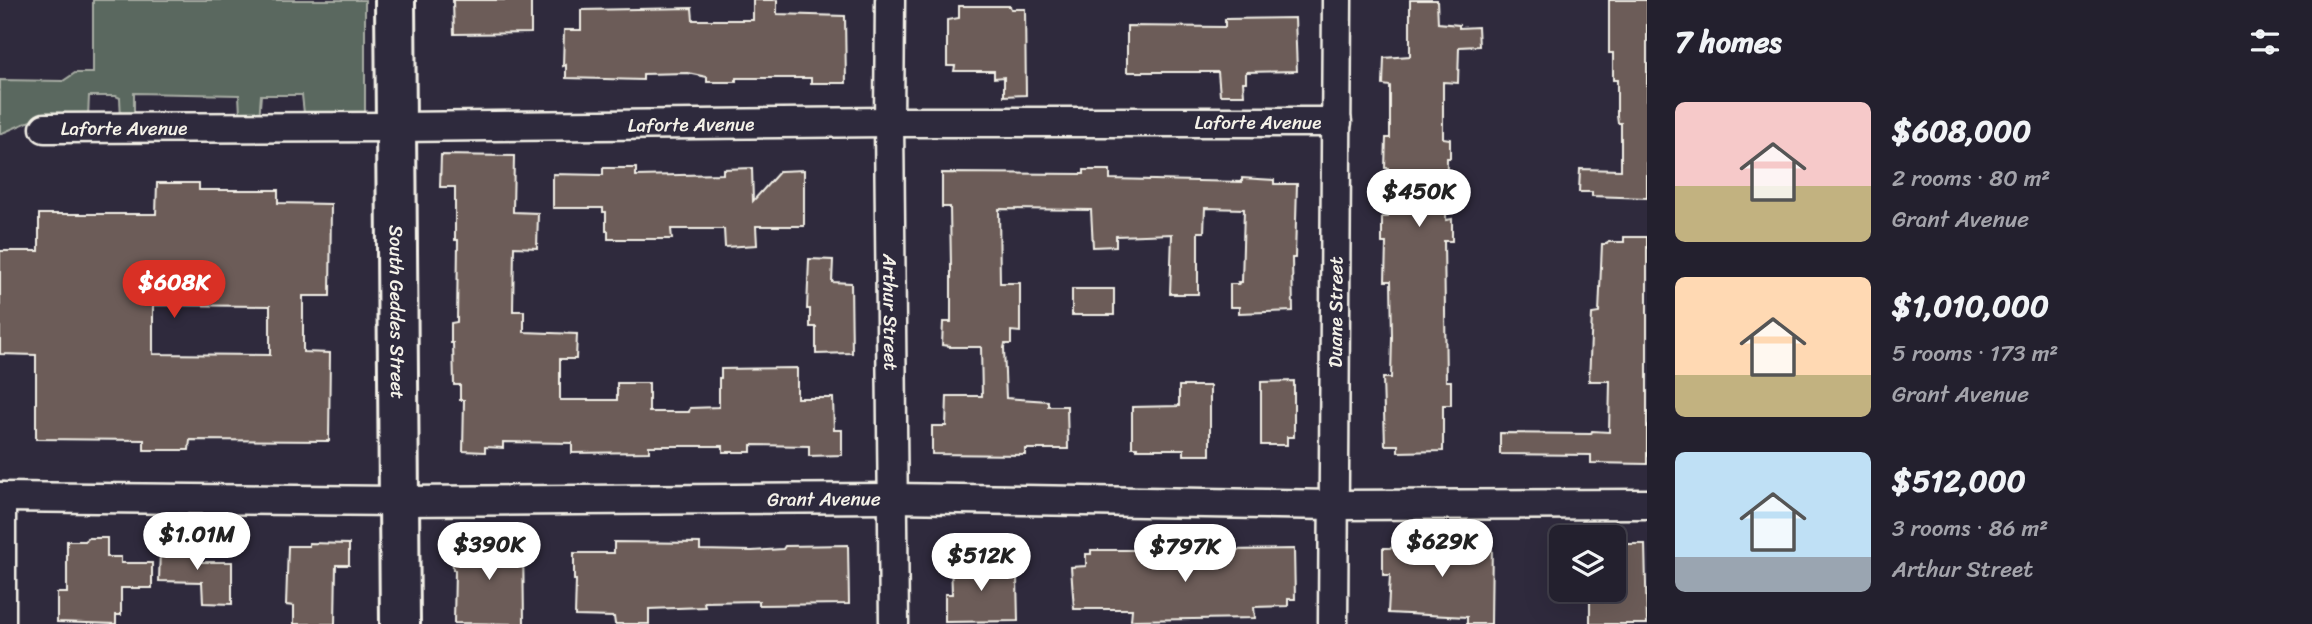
<!DOCTYPE html>
<html lang="en">
<head>
<meta charset="utf-8">
<style>
  body { margin:0; font-family:Sriracha,sans-serif; background:#2f2d3a; color:#f1f3f6; height:100vh; display:flex; flex-direction:column; font-size:26px; white-space:nowrap }
  * { box-sizing:border-box; margin:0 }
  p { font-size:23px; color:#a3a3aa }
  .icon { flex:none; width:38px; height:38px; fill:none; stroke:currentColor; stroke-width:2; stroke-linecap:round; stroke-linejoin:round }
  .map { position:relative; flex:1; overflow:hidden }
  .side { display:flex; flex-direction:column; background:#23202e; width:665px }
  .side>* { flex:none }
  .tools { position:absolute; left:1549px; top:525px; display:grid; gap:14px }
  .tools a { display:grid; place-items:center; width:77px; height:77px; border-radius:10px; background:#23202e; box-shadow:0 7px 28px #0002,0 0 0 2px #403e4a; font-size:35px }
  .price { position:absolute; translate:-50% -60px; padding:0 16px; border-radius:24px; background:#fff; color:#222; font-size:23px; line-height:46px; filter:drop-shadow(0 2px 4px #0008) }
  .price::after { content:''; position:absolute; left:50%; top:42px; width:21px; height:16px; margin-left:-10px; background:inherit; clip-path:polygon(0 0,100% 0,50% 100%) }
  .price.on { background:#d93025; color:#fff }
  ul { padding:0; list-style:none }
  li { display:flex; align-items:center; gap:21px; height:175px; padding:0 28px }
  li span { display:grid; place-items:center; flex:none; width:196px; height:140px; border-radius:10px; color:#555 }
  li>.icon { margin-inline-start:auto }
  span .icon { width:84px; height:84px; fill:#fffc; stroke-width:1 }
  li b { font-size:30px }
  h2 { display:flex; justify-content:space-between; align-items:center; height:84px; padding:0 28px; font-size:30px }
  main { display:flex; flex:1; min-height:0 }
  .map>svg:first-child { display:block }
  .green { fill:#5a685e; stroke:#a7aca3; stroke-width:2 }
  .building { fill:#6c5c59; stroke:#f4f1e8; stroke-width:2; fill-rule:evenodd }
  .lines { fill:none; stroke-linecap:round; stroke-linejoin:round }
  .minor-casing { stroke:#f4f1e8; stroke-width:33 }
  .secondary-casing { stroke:#f4f1e8; stroke-width:44 }
  .minor { stroke:#2f2a3d; stroke-width:28 }
  .secondary { stroke:#2f2a3d; stroke-width:38 }
  .labels { text-anchor:middle; dominant-baseline:central; stroke-width:6; stroke-linejoin:round; paint-order:stroke }
  .street-label { font-size:19px; fill:#f4f1e8; stroke:#2f2a3d }
</style>
</head>
<body>
<main>
<div class="map">
<svg width="1647" height="624" viewBox="0 0 1647 624">
  <rect width="100%" height="100%" fill="#2f2a3d"/>
  <filter id="ink" filterUnits="userSpaceOnUse"><feTurbulence type="fractalNoise" baseFrequency=".0143" numOctaves="2"/><feDisplacementMap in="SourceGraphic" scale="14" xChannelSelector="R" yChannelSelector="G"/><feConvolveMatrix kernelMatrix="1 2 1 2 8 2 1 2 1" color-interpolation-filters="sRGB"/></filter>
  <g filter="url(#ink)">
    <!-- green -->
    <path class="green" d="M93,0H365V112L304,113L302,95H261L259,120L240,114L239,95L134,93V118L121,119L120,98L116,96H89L88,117L35,119L0,134V80L63,81L75,73H93Z"/>
    <!-- building -->
    <path class="building" d="M453,0H531V33L454,34Z
      M753,0H777V14L845,16L846,83H811V78H736V82H707V77L688,73L643,74V80L566,78V65L563,66L564,30H581V10L692,8L693,20H753Z
      M1410,0H1437L1438,23L1459,25V28L1478,27L1479,46L1459,47L1458,83L1443,82V138L1450,139V158H1447L1446,220L1452,219V241H1444L1446,381H1451V405H1443V451L1398,452V445H1385L1383,378H1391L1392,337L1391,281H1385L1386,243H1382V217H1388V168H1385L1386,138H1390V86L1383,85L1384,58L1410,56Z
      M1609,0H1647V198L1592,196V192H1579L1580,169L1621,170V123H1618L1617,116V80H1613V53H1609Z
      M959,6H1010L1011,9H1025L1026,95L1004,96V77L994,78V71H954L955,66H947V20L959,18Z
      M1295,18L1297,71L1246,72V82H1243L1244,95H1220L1218,72H1127V26L1225,27V19Z
      M441,155L514,156L513,212L538,213L537,248L514,247L513,311H524V332L577,334L576,359H560V400H617V383H649V412H689L690,408L719,407V378H721V369L797,368V398H833L834,430H842V455L809,456V446L751,445V452H723V446H649V452L572,453V443L503,442V448L485,447V452L463,451L464,400H460V385H454L453,343H451V323L457,322L458,240H455V187H440Z
      M603,168H636V176L723,174V169L752,168L753,201L780,171L804,170V226H756L757,245L725,247L724,229H671L672,239H608V231H606V212H603V208H553V174L603,175Z
      M1084,170H1110V179L1242,182V178L1274,180V184H1297L1295,258H1292L1293,311L1239,313V307H1230V284H1239L1238,282H1242L1244,209L1205,208L1204,232H1198V294H1170L1172,234L1116,236V246L1093,247L1091,210L999,209L1000,283H1020V332L1011,331V344H1005L1004,348L1006,398L1048,401V406H1067L1068,449H1025V455L932,454V426H946L947,396H982L981,347H950V346L942,345L943,322H951V267L950,207H942V173L1084,174Z
      M157,183H199V190H278V203L331,204L330,296H303V352L330,353L329,441L190,440L189,450H144V440L36,439V355L0,354V251H39V214H156ZM153,305L270,306V355L153,354Z
      M1624,237H1647V464L1591,463V455L1500,454V433L1591,434L1592,431L1609,432L1610,381H1589L1592,314L1599,313L1602,244H1607L1608,242H1624Z
      M809,259L833,260L832,282L851,283L852,353L816,354V327H810V309H807Z
      M1072,289H1114V315H1072Z
      M1294,381V437H1287V445H1261V382Z
      M1179,386H1210V455H1184V449H1137V447H1132V407L1179,406Z
      M1453,535H1476L1477,540H1492L1491,624H1467V617L1388,613L1390,575H1383V548H1392L1393,545H1414L1418,543L1421,545H1453Z
      M87,538H107V557H121V563H152V588H121V615H116V624L57,622V593H67V541H86Z
      M523,540L524,624L454,623L455,570H453L452,541Z
      M164,542H194V550H197V562H232V604L203,603L202,582L159,581L160,549L164,550Z
      M614,542L700,543V550L752,551L783,549L785,546L848,545L849,604L759,605V601L704,602L705,607L649,609V624H615L614,617L575,616L576,580H574V553H614Z
      M309,543L349,544V565H336L335,624H294V606L286,605L288,546H309Z
      M1615,544H1645L1647,624H1590V600L1601,590H1614Z
      M1294,549L1295,599H1288V606L1254,607L1255,618L1131,620L1132,609H1074L1071,567L1086,566V554H1091V550H1163V558H1220V555H1229V550Z
      M986,559V564L1000,563V566H1006V578H1017L1018,621L945,622V594H952L951,560Z"/>
    <g class="lines">
      <defs>
        <g id="minor">
          <path id="s1" d="M890,0L889,122L894,624"/>
          <path id="s2" d="M45,128L395,127L889,122H1337"/>
          <path id="s3" d="M0,497L398,501L894,498L1333,505L1647,504"/>
          <path d="M1,624V497"/>
          <path id="s4" d="M1333,624L1337,0"/>
        </g>
        <g id="secondary">
          <path id="s5" d="M395,0L400,624"/>
        </g>
      </defs>
      <!-- minor casing -->
      <use href="#minor" class="minor-casing"/>
      <!-- secondary casing -->
      <use href="#secondary" class="secondary-casing"/>
      <!-- minor -->
      <use href="#minor" class="minor"/>
      <!-- secondary -->
      <use href="#secondary" class="secondary"/>
    </g>
  </g>
  <g class="labels">
    <!-- street labels -->
    <g class="street-label">
      <text stroke="none"><textPath href="#s2" startOffset="1213">Laforte Avenue</textPath></text>
      <text stroke="none"><textPath href="#s2" startOffset="646">Laforte Avenue</textPath></text>
      <text stroke="none"><textPath href="#s2" startOffset="79">Laforte Avenue</textPath></text>
      <text stroke="none"><textPath href="#s5" startOffset="312">South Geddes Street</textPath></text>
      <text stroke="none"><textPath href="#s1" startOffset="312">Arthur Street</textPath></text>
      <text stroke="none"><textPath href="#s4" startOffset="312">Duane Street</textPath></text>
      <text stroke="none"><textPath href="#s3" startOffset="824">Grant Avenue</textPath></text>
    </g>
  </g>
</svg>
<div class="tools">
<a><svg class="icon" aria-label="layers" viewBox="0 0 24 24"><path d="M12 4l9 5-9 5-9-5zM3 14l9 5 9-5"/></svg></a>
</div>
<b class="price" style="left:1419px;top:229px">$450K</b>
<b class="price on" style="left:174px;top:320px">$608K</b>
<b class="price" style="left:197px;top:572px">$1.01M</b>
<b class="price" style="left:1442px;top:579px">$629K</b>
<b class="price" style="left:489px;top:582px">$390K</b>
<b class="price" style="left:1185px;top:584px">$797K</b>
<b class="price" style="left:981px;top:593px">$512K</b>
</div>
<section class="side">
<h2>7 homes<svg class="icon" aria-label="filters" viewBox="0 0 24 24"><path d="M4 7h16M4 17h16"/><circle cx="9" cy="7" r="2"/><circle cx="15" cy="17" r="2"/></svg></h2>
<ul>
<li><span style="background:linear-gradient(#f6c9c9 60%,#c2b280 0)"><svg class="icon" aria-label="home" viewBox="0 0 24 24"><path d="M3 11l9-7 9 7M6 9v11h12V9"/></svg></span><div><b>$608,000</b><p>2 rooms · 80 m²</p><p>Grant Avenue</p></div></li>
<li><span style="background:linear-gradient(#ffd9b3 70%,#c2b280 0)"><svg class="icon" aria-label="home" viewBox="0 0 24 24"><path d="M3 11l9-7 9 7M6 9v11h12V9"/></svg></span><div><b>$1,010,000</b><p>5 rooms · 173 m²</p><p>Grant Avenue</p></div></li>
<li><span style="background:linear-gradient(#bfe0f5 75%,#9aa5b1 0)"><svg class="icon" aria-label="home" viewBox="0 0 24 24"><path d="M3 11l9-7 9 7M6 9v11h12V9"/></svg></span><div><b>$512,000</b><p>3 rooms · 86 m²</p><p>Arthur Street</p></div></li>
</ul>
</section>
</main>
</body>
</html>
